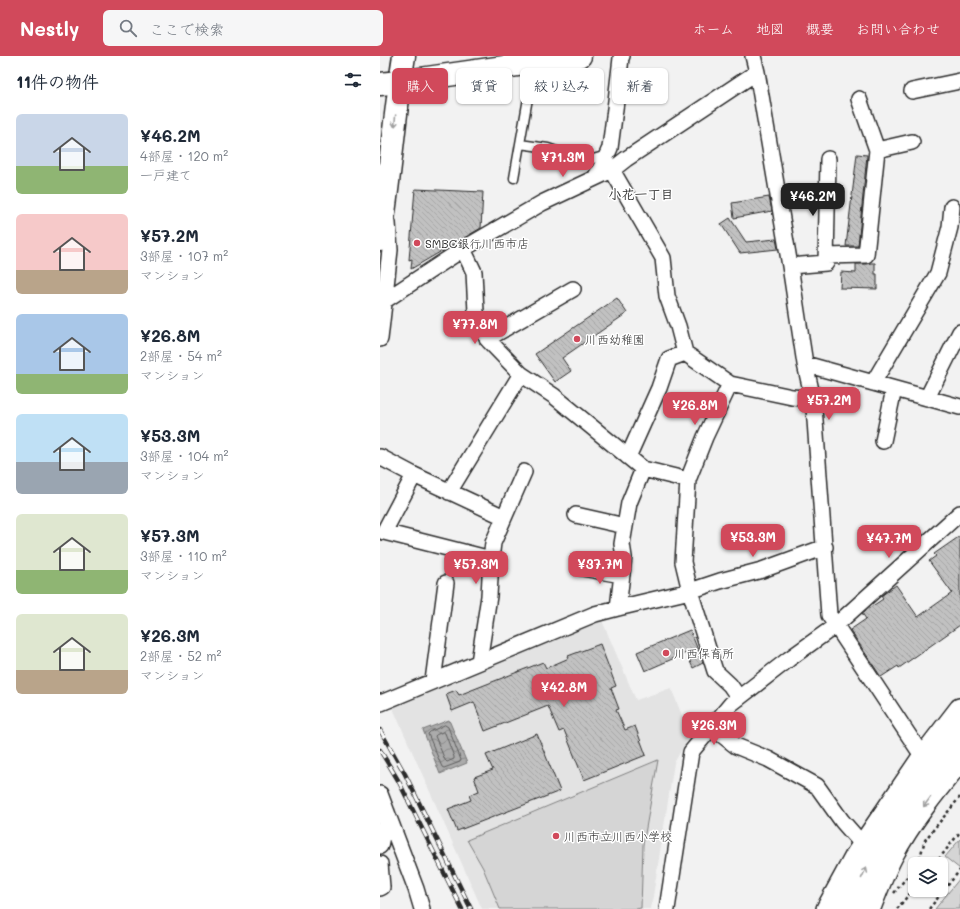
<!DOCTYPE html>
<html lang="ja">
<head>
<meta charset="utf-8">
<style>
  body { margin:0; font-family:Mali,"Klee One",sans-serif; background:#f6f6f7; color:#1f2937; height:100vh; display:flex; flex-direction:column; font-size:15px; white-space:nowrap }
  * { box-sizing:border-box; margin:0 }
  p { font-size:13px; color:#747a83 }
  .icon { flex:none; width:22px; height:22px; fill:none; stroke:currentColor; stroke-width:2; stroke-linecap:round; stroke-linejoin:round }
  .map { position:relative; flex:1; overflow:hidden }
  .drawer { display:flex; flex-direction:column; background:#fff; width:380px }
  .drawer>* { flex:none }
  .top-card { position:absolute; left:12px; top:12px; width:380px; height:36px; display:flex; gap:8px }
  .fabs { position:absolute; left:528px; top:801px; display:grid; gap:8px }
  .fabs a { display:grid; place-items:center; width:40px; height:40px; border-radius:6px; background:#fff; box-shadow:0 1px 3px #0004; font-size:20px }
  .price { position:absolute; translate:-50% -34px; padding:0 9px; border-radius:8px; background:#d1495b; color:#fff; font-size:13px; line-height:26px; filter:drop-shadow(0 1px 2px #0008) }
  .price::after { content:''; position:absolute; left:50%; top:24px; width:12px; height:9px; margin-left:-6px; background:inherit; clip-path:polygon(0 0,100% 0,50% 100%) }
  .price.active { background:#222; color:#fff }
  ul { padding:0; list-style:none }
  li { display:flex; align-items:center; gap:12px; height:100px; padding:0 16px }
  li span { display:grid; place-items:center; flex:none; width:112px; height:80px; border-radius:6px; color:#555 }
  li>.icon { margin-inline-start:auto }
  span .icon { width:48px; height:48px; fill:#fffc; stroke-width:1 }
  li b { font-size:17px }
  h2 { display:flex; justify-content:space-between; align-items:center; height:48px; padding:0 16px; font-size:17px }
  .chip { padding:0 14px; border-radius:6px; background:#fff; box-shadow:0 1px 3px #0004; font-size:14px; line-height:36px }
  .chip.active { background:#d1495b; color:#fff }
  header { display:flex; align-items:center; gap:24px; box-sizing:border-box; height:56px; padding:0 20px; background:#d1495b; color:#fff }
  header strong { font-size:19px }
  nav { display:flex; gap:22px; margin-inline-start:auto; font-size:14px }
  .search { width:280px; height:36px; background:#f6f6f7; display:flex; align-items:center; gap:10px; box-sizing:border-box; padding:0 14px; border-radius:6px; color:#747a83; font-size:15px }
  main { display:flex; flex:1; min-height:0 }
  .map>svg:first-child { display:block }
  .built { fill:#e3e3e3 }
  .grass { fill:#d5d5d5; stroke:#808080 }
  .water { fill:url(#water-waves); stroke:#787878 }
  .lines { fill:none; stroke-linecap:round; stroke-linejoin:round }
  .shore { stroke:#5e5e5e; stroke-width:1 }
  .building { fill:url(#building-back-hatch); stroke:#2b2b2b }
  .lane-casing { stroke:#2b2b2b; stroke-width:11 }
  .street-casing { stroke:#2b2b2b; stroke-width:18 }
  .secondary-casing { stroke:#2b2b2b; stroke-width:24 }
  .primary-casing { stroke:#2b2b2b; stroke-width:25 }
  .highway-casing { stroke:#2b2b2b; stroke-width:25 }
  .path { stroke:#2b2b2b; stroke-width:2.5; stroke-dasharray:3 3; stroke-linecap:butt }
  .lane { stroke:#fff; stroke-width:8 }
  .street { stroke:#fff; stroke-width:15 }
  .secondary { stroke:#fff; stroke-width:21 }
  .primary { stroke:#fff; stroke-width:22 }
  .highway { stroke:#fff; stroke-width:22 }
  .rail-casing { stroke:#2b2b2b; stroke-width:4.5 }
  .rail { stroke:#fff; stroke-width:3; stroke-dasharray:9; stroke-linecap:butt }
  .oneway { stroke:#a0a0a0 }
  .poi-dot { fill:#d1495b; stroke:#fff; stroke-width:1.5 }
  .labels { text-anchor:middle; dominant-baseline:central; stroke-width:3; stroke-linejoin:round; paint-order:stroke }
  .poi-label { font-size:12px; fill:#2b2b2b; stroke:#fff; text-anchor:start }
  .neighbourhood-label { font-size:13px; font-weight:bold; fill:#2b2b2b; stroke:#fff }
</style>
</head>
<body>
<header>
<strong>Nestly</strong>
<div class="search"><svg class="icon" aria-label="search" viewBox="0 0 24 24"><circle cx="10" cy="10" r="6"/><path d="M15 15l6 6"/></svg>ここで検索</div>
<nav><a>ホーム</a><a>地図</a><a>概要</a><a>お問い合わせ</a></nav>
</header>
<main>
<section class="drawer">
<h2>11件の物件<svg class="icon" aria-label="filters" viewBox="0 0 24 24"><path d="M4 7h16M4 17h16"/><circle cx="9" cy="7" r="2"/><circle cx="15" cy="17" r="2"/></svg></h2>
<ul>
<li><span style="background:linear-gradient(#c9d6e8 65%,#8fb573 0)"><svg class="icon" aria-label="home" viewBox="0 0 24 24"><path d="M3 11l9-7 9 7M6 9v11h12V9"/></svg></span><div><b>¥46.2M</b><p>4部屋 · 120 m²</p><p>一戸建て</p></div></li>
<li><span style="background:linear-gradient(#f6c9c9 70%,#b9a48a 0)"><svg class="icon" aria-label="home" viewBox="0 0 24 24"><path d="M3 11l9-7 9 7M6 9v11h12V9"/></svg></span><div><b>¥57.2M</b><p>3部屋 · 107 m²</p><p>マンション</p></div></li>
<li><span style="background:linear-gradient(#a9c7e8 75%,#8fb573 0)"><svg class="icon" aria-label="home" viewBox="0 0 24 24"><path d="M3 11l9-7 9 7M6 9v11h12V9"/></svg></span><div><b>¥26.8M</b><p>2部屋 · 54 m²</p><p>マンション</p></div></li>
<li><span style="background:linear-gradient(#bfe0f5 60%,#9aa5b1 0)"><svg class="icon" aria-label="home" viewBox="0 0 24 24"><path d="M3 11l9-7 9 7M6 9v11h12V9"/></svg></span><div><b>¥53.3M</b><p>3部屋 · 104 m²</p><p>マンション</p></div></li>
<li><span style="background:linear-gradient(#dfe7d0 70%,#8fb573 0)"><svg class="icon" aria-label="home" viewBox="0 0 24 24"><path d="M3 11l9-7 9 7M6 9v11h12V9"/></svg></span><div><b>¥57.3M</b><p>3部屋 · 110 m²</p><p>マンション</p></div></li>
<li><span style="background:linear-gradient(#dfe7d0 70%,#b9a48a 0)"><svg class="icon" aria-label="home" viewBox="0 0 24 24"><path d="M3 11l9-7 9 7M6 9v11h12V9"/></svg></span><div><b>¥26.3M</b><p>2部屋 · 52 m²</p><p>マンション</p></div></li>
</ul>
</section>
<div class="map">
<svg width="580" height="853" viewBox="0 0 580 853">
  <defs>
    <pattern id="water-waves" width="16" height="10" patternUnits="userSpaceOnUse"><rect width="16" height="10" fill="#ababab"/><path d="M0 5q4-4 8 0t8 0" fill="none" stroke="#8b8b8b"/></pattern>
    <pattern id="building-back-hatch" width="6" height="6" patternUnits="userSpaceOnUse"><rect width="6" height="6" fill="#c1c1c1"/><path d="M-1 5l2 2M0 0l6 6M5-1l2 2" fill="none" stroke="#a6a6a6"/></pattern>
  </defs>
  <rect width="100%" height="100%" fill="#f2f2f2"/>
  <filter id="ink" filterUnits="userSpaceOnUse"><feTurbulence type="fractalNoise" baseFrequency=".025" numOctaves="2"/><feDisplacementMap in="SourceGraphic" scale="8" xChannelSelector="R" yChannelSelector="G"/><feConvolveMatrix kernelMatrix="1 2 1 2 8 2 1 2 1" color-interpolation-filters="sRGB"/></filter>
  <g filter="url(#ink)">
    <!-- built -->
    <path class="built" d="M220,560L256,644L291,632L310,679L294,707L271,853H102L11,648Z"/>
    <!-- grass -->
    <path class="grass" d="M278,704L263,789L261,852L256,853H120L103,812L87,784Z
      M580,783V813L565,801Z
      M580,822V853H555Z"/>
    <!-- water -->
    <path class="water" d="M69,664L87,707L60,718L43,674Z"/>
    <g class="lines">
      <!-- shore -->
      <path class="shore" d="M65,669L68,671L81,704L80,706L64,712L62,711L48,678L50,676Z
        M63,676L65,677L74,701V703L67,706L65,704L55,680L56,679Z"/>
    </g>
    <!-- building -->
    <path class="building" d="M477,98L487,99L478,190H466Z
      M35,133L103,136L101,172L31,213L32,203L29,204Z
      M389,141L392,155L354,162L352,147Z
      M350,162L366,186L396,183L398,193L360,197L341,168Z
      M491,207H495V218H497V233L460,232L461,216L476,217V208H486Z
      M237,242L247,257L182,302L191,315L175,326L155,298Z
      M580,480V569L519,612L518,610L501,621L470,574L486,563L482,557L503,543L501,540L516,529L538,561L572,537L549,505L556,500L554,498Z
      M310,574L323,607L313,612L306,597L265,615L257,596Z
      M220,588L236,630L231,632L239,653L236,654L245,674L255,670L266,699L204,724L184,674L179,676L168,650L105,675L94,646L72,655L66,638L76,634L79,639L163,606L166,612L189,602L188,600Z
      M157,678L180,735L77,775L68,753L91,744L89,739L99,735L94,721L113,714L106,699Z"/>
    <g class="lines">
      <defs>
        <path id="lane" d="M140,88L168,92L188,99L213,103L227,99
          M134,122L154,8"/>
        <path id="street" d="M377,16L410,210L425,308L433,343L435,364L449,559L543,701
          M532,35L580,25
          M497,94L532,86
          M232,114L283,202L287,240L298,270L305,297L350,328L412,341L433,343
          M215,122L223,108L230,92L236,45L241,2L242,0
          M83,193L94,216L96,256L101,272L109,285L141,318L174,340L263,413L308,424
          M446,200L486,199L497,94L479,43
          M410,210L446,207L448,103
          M4,245L83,193L162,147L232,114L246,103L377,16L373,0
          M0,283L10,194L8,167
          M107,283L193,233
          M425,308L580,351
          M493,327L558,217L570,171L572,151
          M350,328L325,381L308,424L303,506L310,535L335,615L350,629L359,642
          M547,342L580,276
          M503,385L514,333
          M0,401L34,419L124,461
          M248,401L279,332L289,303L305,297
          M34,419L4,476L111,503
          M69,436L141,318
          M196,459L245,470
          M202,512L242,519
          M238,552L244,501L242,488L249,447L263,413
          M99,606L109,540L111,503L113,487L144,416
          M53,625L66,527
          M0,646L1,647L215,558L238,552L310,535L340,525L382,514L445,491
          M332,671L356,690L388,703L437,730L462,765L483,789
          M0,738L36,833L42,853
          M0,790L7,756
          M0,808L2,831L0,832
          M287,853L311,696L351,648L409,603L455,570L580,457"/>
        <path id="secondary" d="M447,853L477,798L483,789L543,701L580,653"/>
        <path id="primary" d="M0,184C10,123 14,61 24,0"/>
        <path id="highway" d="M0,28L19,26L200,0
          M470,853L477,833L496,792L519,753L546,717L580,676
          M489,853C496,835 503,816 512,799C530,765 555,734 580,704"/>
      </defs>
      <!-- lane casing -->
      <use href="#lane" class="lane-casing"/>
      <!-- street casing -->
      <use href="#street" class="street-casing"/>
      <!-- secondary casing -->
      <use href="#secondary" class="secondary-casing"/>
      <!-- primary casing -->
      <use href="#primary" class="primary-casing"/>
      <!-- highway casing -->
      <use href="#highway" class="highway-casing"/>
      <!-- path -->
      <path class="path" d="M538,808L545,784L580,741
        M555,808L580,776
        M514,837L535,811
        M517,853L535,831
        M549,853L580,814"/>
      <!-- lane -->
      <use href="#lane" class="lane"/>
      <!-- street -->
      <use href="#street" class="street"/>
      <!-- secondary -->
      <use href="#secondary" class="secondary"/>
      <!-- primary -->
      <use href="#primary" class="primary"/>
      <!-- highway -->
      <use href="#highway" class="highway"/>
      <defs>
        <path id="rail" d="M0,674L25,718L91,853
          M0,694L18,724L82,853"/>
      </defs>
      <!-- rail casing -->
      <use href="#rail" class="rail-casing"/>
      <!-- rail -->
      <use href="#rail" class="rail"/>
    </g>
    <!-- one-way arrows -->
    <defs><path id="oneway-shaft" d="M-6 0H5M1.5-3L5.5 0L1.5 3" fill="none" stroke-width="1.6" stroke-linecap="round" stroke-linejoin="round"/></defs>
    <g class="oneway">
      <use href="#oneway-shaft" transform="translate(15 65) rotate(96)"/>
      <use href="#oneway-shaft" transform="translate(547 746) rotate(126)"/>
      <use href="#oneway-shaft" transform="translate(484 817) rotate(-65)"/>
    </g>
  </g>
  <!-- markers -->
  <g class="poi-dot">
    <circle cx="37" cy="187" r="4"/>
    <circle cx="197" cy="283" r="4"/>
    <circle cx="286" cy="597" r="4"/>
    <circle cx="176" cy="780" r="4"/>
  </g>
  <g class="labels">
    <!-- poi labels -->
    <g class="poi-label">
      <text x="45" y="187">SMBC銀行川西市店</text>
      <text x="205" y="283">川西幼稚園</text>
      <text x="294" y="597">川西保育所</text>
      <text x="184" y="780">川西市立川西小学校</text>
    </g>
    <!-- neighbourhood labels -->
    <g class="neighbourhood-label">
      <text x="261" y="137">小花一丁目</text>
    </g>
  </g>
</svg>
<div class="fabs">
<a><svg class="icon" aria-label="layers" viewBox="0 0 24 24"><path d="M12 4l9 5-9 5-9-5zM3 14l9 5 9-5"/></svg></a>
</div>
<b class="price" style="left:183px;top:122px">¥71.3M</b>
<b class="price active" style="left:433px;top:161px">¥46.2M</b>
<b class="price" style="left:95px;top:289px">¥77.8M</b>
<b class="price" style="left:449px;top:365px">¥57.2M</b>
<b class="price" style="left:315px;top:370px">¥26.8M</b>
<b class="price" style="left:373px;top:502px">¥53.3M</b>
<b class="price" style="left:509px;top:503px">¥47.7M</b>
<b class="price" style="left:96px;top:529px">¥57.3M</b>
<b class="price" style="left:220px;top:529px">¥37.7M</b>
<b class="price" style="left:184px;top:652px">¥42.8M</b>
<b class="price" style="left:334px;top:690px">¥26.3M</b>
<div class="top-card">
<a class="chip active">購入</a>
<a class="chip">賃貸</a>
<a class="chip">絞り込み</a>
<a class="chip">新着</a>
</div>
</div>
</main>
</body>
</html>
